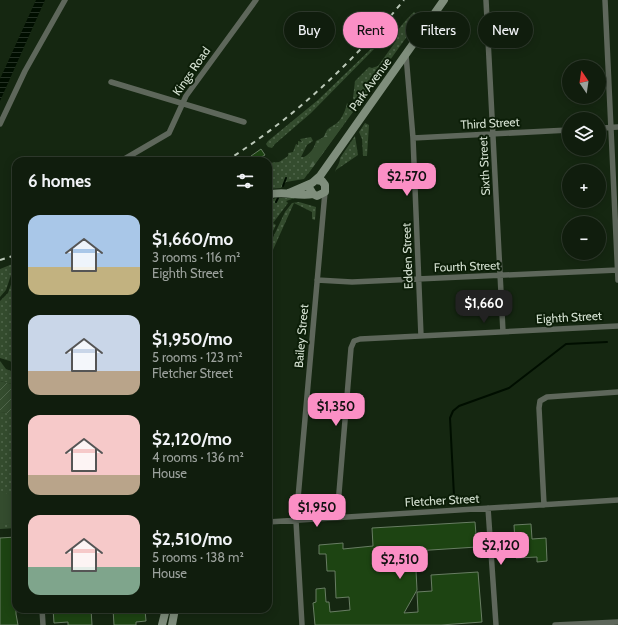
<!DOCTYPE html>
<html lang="en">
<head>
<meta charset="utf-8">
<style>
  body { margin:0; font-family:Cabin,sans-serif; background:#1e2a1b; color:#f1f3f6; height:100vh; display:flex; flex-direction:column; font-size:15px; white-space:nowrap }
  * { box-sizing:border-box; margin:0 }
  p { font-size:13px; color:#9ca29d }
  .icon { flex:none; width:22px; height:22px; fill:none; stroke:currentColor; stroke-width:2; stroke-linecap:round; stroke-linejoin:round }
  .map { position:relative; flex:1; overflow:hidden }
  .side { position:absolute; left:12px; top:157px; width:260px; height:456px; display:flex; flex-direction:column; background:#101d0d; border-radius:12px; box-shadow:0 2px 10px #0003,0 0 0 1px #303b2e }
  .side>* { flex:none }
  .top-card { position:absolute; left:284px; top:12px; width:274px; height:36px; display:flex; gap:8px }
  .needle { width:26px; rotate:347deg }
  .buttons { position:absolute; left:562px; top:60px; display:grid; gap:8px }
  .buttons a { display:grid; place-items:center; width:44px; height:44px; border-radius:50%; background:#101d0d; box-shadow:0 2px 10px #0003,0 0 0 1px #303b2e; font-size:20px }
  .price { position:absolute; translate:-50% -34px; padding:0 9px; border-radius:8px; background:#fb8fc5; color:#111; font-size:13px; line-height:26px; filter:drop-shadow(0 1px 2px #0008) }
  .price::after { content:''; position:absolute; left:50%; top:24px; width:12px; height:9px; margin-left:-6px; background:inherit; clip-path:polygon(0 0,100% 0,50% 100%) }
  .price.on { background:#222; color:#fff }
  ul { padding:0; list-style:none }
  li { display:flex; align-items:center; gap:12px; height:100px; padding:0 16px }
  li span { display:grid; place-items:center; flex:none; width:112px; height:80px; border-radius:12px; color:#555 }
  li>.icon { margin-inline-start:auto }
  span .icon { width:48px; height:48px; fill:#fffc; stroke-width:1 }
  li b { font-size:17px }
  h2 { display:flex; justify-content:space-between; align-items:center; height:48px; padding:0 16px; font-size:17px }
  .tag { padding:0 14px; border-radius:18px; background:#101d0d; box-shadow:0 2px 10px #0003,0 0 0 1px #303b2e; font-size:14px; line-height:36px }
  .tag.on { background:#fb8fc5; color:#111 }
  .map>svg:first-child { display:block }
  .grass { fill:url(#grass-dots) }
  .forest { fill:url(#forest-firs) }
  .garden { fill:url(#garden-furrows) }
  .pitch { fill:#344c2e }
  .water { fill:url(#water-rules) }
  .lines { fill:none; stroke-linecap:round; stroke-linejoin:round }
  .stream { stroke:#000e00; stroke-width:2 }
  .building { fill:#1d4412; stroke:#687d63 }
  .street { stroke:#5e675b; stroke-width:5.5 }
  .secondary { stroke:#7f8e7c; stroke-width:8 }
  .rail { stroke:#bbc8b8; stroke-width:2; stroke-dasharray:5 5; stroke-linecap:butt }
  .labels { text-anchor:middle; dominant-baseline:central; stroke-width:4; stroke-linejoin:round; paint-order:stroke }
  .street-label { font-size:12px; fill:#d4e0d1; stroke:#0c1e08 }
</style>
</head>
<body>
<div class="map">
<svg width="618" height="625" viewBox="0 0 618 625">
  <defs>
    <pattern id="grass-dots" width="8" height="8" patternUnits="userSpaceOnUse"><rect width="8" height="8" fill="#344c2e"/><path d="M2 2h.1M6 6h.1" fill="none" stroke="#50664b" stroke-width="1.8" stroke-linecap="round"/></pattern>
    <pattern id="forest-firs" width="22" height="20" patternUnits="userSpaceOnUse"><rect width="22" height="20" fill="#344c2e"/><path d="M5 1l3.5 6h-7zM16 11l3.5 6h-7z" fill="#50664b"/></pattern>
    <pattern id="garden-furrows" width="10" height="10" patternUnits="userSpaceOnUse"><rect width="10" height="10" fill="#344c2e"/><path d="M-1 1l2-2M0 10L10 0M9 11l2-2" fill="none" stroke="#50664b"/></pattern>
    <pattern id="water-rules" width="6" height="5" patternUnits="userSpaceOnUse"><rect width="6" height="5" fill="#000e00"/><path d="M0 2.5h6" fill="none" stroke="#243124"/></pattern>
  </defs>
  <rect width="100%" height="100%" fill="#152711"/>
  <!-- grass -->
  <path class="grass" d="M414,12L421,17L357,106L353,98L355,81L369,67L372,68L378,66L396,41L397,38L395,35C396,31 411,14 414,12Z
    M372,48L374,49L311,113L275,144L272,148L268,147L266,144L268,141L318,100Z
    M347,103L353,112L304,179L286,182L281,188L268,189V163L279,162L288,156V153L293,152L296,144L298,145V141L302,142L300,139L311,137L313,141L307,145L301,157H304C310,154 315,147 316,141L324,137C328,126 329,129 337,123C342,119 346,109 347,103Z
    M365,123L369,125L367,156H363L362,139L359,132Z
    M355,136L358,155L336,170L335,172C336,167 340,164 340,158Z
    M276,198H295L286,201L288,203L273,223L276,225L268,241V201Z
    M299,202L316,207L315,220L312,219V212L294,203L268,261V248L285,212L292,203Z
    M15,263L6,290L0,297V269Z
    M16,270V363L0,358V301L8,293Z
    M0,361L6,369L16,373V385L0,381Z
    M0,412L13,413L11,430L16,431V528L0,529Z"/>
  <!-- forest -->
  <path class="forest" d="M344,124L308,174L306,165C312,150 327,127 344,124Z"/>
  <!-- garden -->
  <path class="garden" d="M0,381L16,385L15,414L0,412Z"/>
  <!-- pitch -->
  <path class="pitch" d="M0,491L11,495L16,506V523L0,524Z"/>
  <!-- water -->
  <path class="water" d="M36,0H45L0,101V79Z"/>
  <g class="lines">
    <!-- stream -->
    <path class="stream" d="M283,186L286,178
      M276,202L278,198
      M454,496L450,418L453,411L459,406L509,388L566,344L607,342"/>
  </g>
  <!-- building -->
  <path class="building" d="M261,149L265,155L254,161L251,156Z
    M475,522L477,547L415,551L417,590L404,613L418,612L417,592L432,591L431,575L478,572L482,622L441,625H315L313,603L316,602V589L325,588L326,602H329L330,612L350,610L349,597L336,598L335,571H327L326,554H319V545L343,543V549L373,546L372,528Z
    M531,524L532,539L546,538L547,561L537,562V557L516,558L514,525Z
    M16,537V614L18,625H0V538Z
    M53,609H91L92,625H68V622L54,623Z
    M113,609H128L136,611L145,610L146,621L136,622V625H114Z"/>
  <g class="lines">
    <!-- street -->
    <path class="street" d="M486,0L503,332
      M605,0L618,280
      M406,55L413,138L421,336
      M111,82L244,122
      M0,124L25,71L65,0
      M599,128L618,127
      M413,138L569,130
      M121,161L169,133L186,96L256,0
      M317,280L352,282L618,270
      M544,505L539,408L540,401L547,397L618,392
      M488,508L496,625
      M337,517L351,348L354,341L360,339L618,326
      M268,522L618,500
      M42,609L43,625
      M302,625L296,521L325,192
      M555,625L618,622"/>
    <!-- secondary -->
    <path class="secondary" d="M310,189L313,194L317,196L325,192V185L322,181L316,180
      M289,193L312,183L320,176L444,0
      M268,195C283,190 297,197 313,194
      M162,625L166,609
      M172,625L175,609"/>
    <!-- rail -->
    <path class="rail" d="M226,161C294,118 353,62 404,0
      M0,260L16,255"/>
  </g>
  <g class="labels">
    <!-- street labels -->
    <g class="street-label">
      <text transform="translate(191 71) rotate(-55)">Kings Road</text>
      <text transform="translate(370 84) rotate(-54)">Park Avenue</text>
      <text transform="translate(490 123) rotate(-3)">Third Street</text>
      <text transform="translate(484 166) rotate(-93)">Sixth Street</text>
      <text transform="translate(407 256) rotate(-92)">Edden Street</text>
      <text transform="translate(467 266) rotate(-2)">Fourth Street</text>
      <text transform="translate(569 317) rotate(-3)">Eighth Street</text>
      <text transform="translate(301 336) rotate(-85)">Bailey Street</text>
      <text transform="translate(442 500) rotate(-3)">Fletcher Street</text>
    </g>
  </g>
</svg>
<div class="buttons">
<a><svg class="needle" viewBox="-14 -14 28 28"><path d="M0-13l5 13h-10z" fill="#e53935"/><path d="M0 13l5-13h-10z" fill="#9ca29d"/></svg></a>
<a><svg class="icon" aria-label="layers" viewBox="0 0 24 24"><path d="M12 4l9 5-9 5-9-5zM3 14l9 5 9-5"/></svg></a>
<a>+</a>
<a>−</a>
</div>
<b class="price" style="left:407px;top:197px">$2,570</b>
<b class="price on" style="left:484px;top:324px">$1,660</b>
<b class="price" style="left:336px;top:427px">$1,350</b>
<b class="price" style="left:317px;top:528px">$1,950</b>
<b class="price" style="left:501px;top:566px">$2,120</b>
<b class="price" style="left:400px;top:580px">$2,510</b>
<div class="top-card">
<a class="tag">Buy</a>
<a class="tag on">Rent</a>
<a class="tag">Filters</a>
<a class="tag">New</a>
</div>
<section class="side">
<h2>6 homes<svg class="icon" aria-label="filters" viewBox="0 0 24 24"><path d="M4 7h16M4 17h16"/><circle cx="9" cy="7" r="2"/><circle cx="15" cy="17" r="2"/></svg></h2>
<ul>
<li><span style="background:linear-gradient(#a9c7e8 65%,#c2b280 0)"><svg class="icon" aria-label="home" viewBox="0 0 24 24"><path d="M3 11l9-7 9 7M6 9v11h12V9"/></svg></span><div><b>$1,660/mo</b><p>3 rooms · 116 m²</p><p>Eighth Street</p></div></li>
<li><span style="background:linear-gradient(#c9d6e8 70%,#b9a48a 0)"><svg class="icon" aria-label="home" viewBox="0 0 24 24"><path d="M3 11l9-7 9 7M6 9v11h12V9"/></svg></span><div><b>$1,950/mo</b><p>5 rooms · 123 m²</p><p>Fletcher Street</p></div></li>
<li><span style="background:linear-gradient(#f6c9c9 75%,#b9a48a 0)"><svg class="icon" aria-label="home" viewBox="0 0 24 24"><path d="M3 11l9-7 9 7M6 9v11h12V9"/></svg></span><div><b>$2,120/mo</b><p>4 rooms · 136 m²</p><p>House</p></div></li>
<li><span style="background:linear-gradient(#f6c9c9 65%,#7fa58c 0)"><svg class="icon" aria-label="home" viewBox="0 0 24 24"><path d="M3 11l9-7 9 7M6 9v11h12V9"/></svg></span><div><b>$2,510/mo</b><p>5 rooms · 138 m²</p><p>House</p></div></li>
</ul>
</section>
</div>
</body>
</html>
